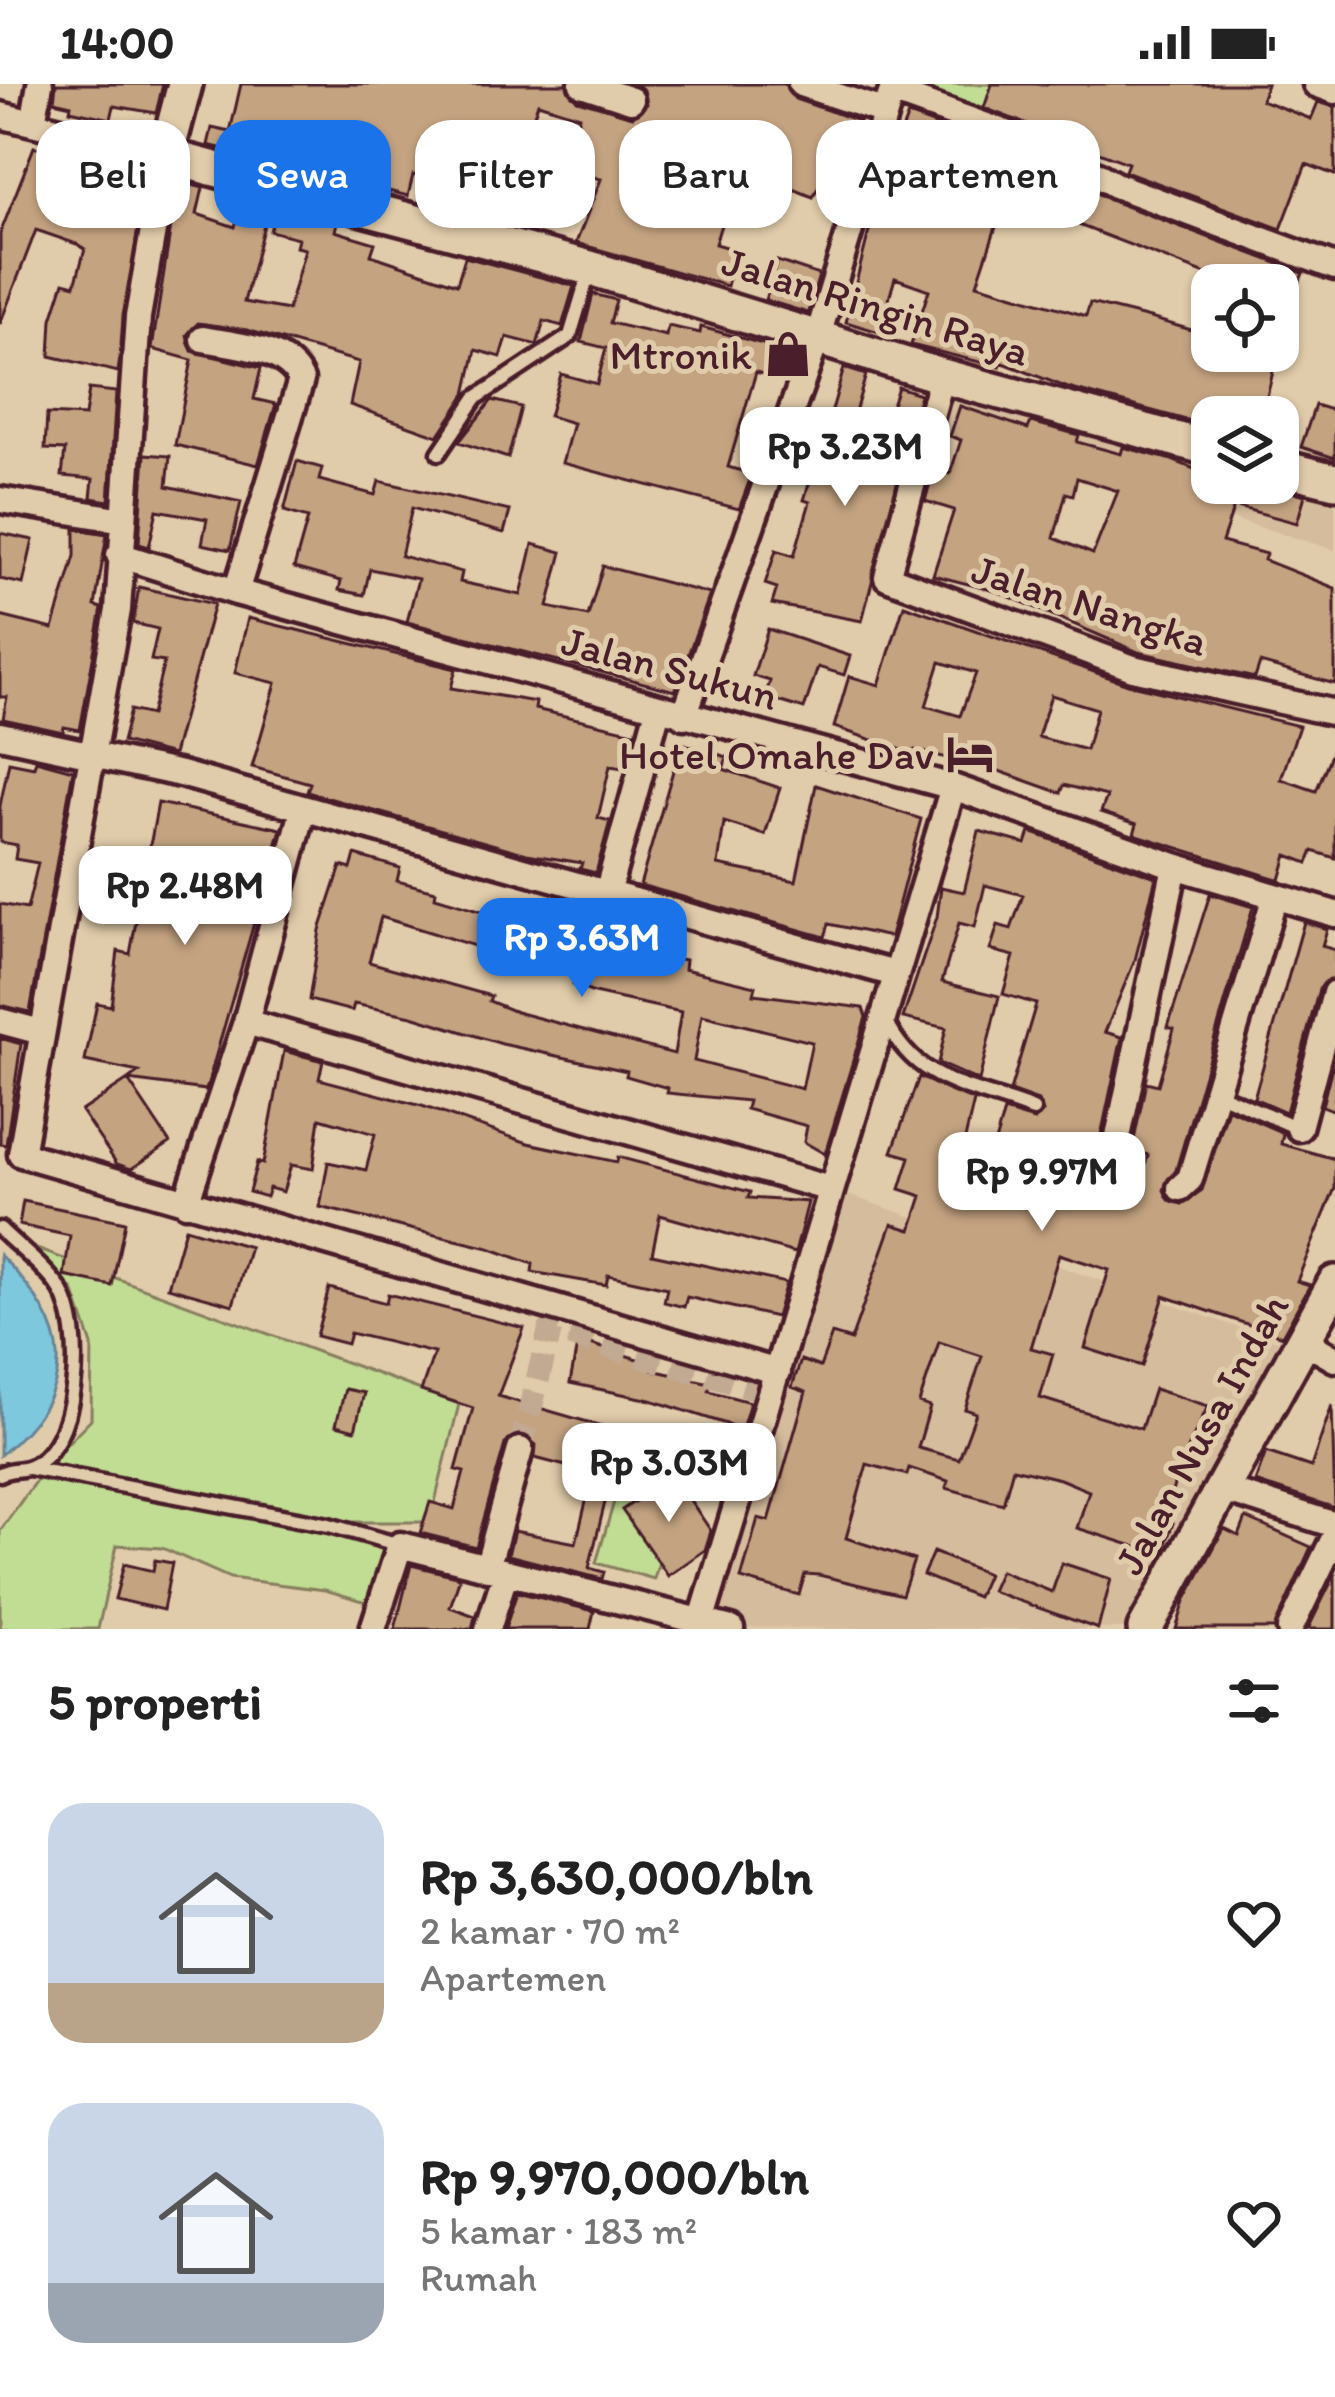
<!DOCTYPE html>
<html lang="id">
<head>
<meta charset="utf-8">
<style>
  body { margin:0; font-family:Itim,sans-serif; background:#f2f2f2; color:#222; height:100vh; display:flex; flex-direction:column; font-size:45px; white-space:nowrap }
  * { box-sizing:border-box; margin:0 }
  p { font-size:39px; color:#767676 }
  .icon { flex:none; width:66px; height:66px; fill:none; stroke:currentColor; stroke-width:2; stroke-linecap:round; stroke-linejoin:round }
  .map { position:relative; height:1545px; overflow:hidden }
  .panel { display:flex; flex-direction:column; background:#fff; flex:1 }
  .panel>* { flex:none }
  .top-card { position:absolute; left:36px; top:36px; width:1263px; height:108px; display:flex; gap:24px }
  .buttons { position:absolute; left:1191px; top:180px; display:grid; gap:24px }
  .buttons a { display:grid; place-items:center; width:108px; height:108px; border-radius:24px; background:#fff; box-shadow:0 3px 9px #0004; font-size:60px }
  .price { position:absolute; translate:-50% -102px; padding:0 27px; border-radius:24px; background:#fff; color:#222; font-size:39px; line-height:78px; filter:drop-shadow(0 3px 6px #0008) }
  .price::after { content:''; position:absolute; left:50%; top:72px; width:36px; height:27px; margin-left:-18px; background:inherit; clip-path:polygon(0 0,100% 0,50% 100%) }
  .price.current { background:#1a73e8; color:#fff }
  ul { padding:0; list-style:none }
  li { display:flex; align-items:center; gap:36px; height:300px; padding:0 48px }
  li span { display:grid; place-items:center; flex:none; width:336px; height:240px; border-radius:36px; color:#555 }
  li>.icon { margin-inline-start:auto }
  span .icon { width:144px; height:144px; fill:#fffc; stroke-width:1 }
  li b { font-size:51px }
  h2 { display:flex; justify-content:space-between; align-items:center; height:144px; padding:0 48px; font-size:51px }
  .tag { padding:0 42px; border-radius:36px; background:#fff; box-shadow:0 3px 9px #0004; font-size:42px; line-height:108px }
  .tag.current { background:#1a73e8; color:#fff }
  .status { display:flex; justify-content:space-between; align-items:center; height:84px; padding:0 60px; background:#fff; direction:ltr }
  .status svg { height:33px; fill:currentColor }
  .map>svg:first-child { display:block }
  .built { fill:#d5bc9c }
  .green { fill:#c1dc93; stroke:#867e5f; stroke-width:3 }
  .water { fill:#7dc8dd; stroke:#698496; stroke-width:3 }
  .building { fill:#c4a381; stroke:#4a1f2b; stroke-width:3; fill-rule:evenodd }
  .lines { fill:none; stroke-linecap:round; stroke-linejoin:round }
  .minor-tunnel { stroke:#c2a991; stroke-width:24; stroke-dasharray:24 12; stroke-linecap:butt }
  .service-casing { stroke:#4a1f2b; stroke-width:21 }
  .minor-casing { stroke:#4a1f2b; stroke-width:33 }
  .secondary-casing { stroke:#4a1f2b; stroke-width:42 }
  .service { stroke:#e0cbaa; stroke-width:12 }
  .minor { stroke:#e0cbaa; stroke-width:24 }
  .secondary { stroke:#e0cbaa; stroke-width:33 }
  .labels { text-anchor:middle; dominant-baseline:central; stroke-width:10; stroke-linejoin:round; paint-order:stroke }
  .street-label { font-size:42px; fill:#4a1f2b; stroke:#e0cbaa }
  .poi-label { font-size:42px; fill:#4a1f2b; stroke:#e0cbaa; text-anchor:end }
</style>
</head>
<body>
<div class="status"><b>14:00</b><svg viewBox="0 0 49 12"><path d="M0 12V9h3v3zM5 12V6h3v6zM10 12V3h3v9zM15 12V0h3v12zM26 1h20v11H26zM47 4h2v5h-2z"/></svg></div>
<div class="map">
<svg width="1335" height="1545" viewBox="0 0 1335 1545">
  <rect width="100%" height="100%" fill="#e0cbaa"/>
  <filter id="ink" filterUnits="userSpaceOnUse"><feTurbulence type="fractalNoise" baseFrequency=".00833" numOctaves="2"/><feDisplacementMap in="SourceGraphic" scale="24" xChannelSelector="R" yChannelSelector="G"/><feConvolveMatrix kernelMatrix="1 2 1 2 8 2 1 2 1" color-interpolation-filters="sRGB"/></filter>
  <g filter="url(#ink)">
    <!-- built -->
    <path class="built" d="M953,269L1212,353V399L1335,393V466L928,342Z
      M830,1105L1297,1263L1151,1545L712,1544Z"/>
    <!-- green -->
    <path class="green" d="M900,0H1061L1037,57Z
      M15,1157L459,1320L430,1438H327L45,1382L91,1335L92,1261L73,1206Z
      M626,1377L684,1393L654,1495L596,1479Z
      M37,1395L326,1446L390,1463L373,1520L325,1506L230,1494L162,1464L117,1461L98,1545H0V1447Z"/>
    <!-- water -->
    <path class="water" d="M0,1171C72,1243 83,1304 0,1371Z"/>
    <!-- building -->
    <path class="building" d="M56,0H163L156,29L114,22L111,35L70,26L71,21L54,17Z
      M241,0H566L577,16L633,32L647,20L644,6L635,0H785L795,15L859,37L848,67L839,64L813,113L739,83L715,160L736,166L727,202L576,159L601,95L565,86L579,32L538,19L523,64L535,66L524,132L469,122L468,129L446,124L451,98L413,91L408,112L208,61L212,44L230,48ZM652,55L706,74L690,129L637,111Z
      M992,0H1267L1261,16L1311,35L1318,18L1335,23V91L1306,80L1281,145L1125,87L1128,79L984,24Z
      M908,31L1046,81L1109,116L1303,189L1278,252V201H1234L1006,113L977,200L1086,232L1090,219L1150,234L1212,252V267H1278L1262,333H1212V343L1068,304L1001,278L1000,283L911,261L929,206L895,194L879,248L846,238L880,104Z
      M34,63L144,100L118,288L50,272L52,235L64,198L75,201L85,165L77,160L36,146L0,240V150Z
      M178,97L203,104L197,130L235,143L238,131L265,137L244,218L288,226L305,165L296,163L298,154L270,147L277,123L337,139L335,147L375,159L371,171L457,200L465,173L574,202L562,242L544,237L537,261L507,253L501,273L476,266L466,310L438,352L350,321L359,278L247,246L198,239L187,251L192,267L261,284L254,315L276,320L258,381L175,361L192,276L152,265Z
      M777,177L819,191L808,229L765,216Z
      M593,210L616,216L610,239L666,252L668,242L700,249L701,243L792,268L782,296L756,288L728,383L752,390L739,425L562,379L573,339L549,332L561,290L597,300L606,264L581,258Z
      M844,284L866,291L849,348L880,357L898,303L920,310L862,537L772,520L777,504L765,500L776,466L794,472L810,418L804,416L813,387L802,384L811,358L822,361Z
      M89,305L116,308L109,417L91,414L93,395L62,392L65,366L45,365L47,330L85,332Z
      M492,316L521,323L508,374L459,358Z
      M1315,321L1335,327V374L1301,363Z
      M960,322L1028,345L1031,338L1079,351L1077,358L1121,370L1123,363L1172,376L1212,392V399H1263L1305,411L1297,439L1234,422L1222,458L1266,470L1264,476L1335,504V600L1260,579L1255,594L1138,568L999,508L933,491L954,426L925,417L934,385L950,390L961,356L950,352ZM1077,394L1118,407L1093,470L1054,454L1066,409L1073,411Z
      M145,370L170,372L167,402L241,418L230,466L202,460L207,435L157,426L149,463L139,460Z
      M297,377L322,384L319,396L375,411L379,397L510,427L504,449L412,424L401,472L462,488L460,498L521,511L533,460L562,468L548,523L588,532L603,482L710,510L675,607L407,538L418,495L370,485L364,511L339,506L341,497L294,484L308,434L284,427Z
      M75,445L107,450L95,522L102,524L80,646L64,643L63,648L3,635L7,613H0V532L53,545L75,472Z
      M0,449L33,456L23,500L0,495Z
      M139,503L214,520L173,671L122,658L130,626L151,631L164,578L151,576L158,545L133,539Z
      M904,521L1128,600L1299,642L1281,695L1316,707L1335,661V774L1313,767L1308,779L1287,771L1280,796L1134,750L1137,740L1101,728L1107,712L1064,701L1061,709L999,687L915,666L914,670L834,643L849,592L879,601ZM940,578L976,589L960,632L926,622ZM1051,611L1097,625L1086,666L1038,653Z
      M248,534L456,585L451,604L536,618L535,625L634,648L624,684L610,682L598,734L610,737L596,789L580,785L582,779L527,770L307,708L310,699L252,683L276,599L235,589Z
      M768,545L850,572L844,591L818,583L804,625L765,613L770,597L753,592Z
      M681,659L727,673L723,685L780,704L765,751L724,738L718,781L796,797L816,701L921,735L890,853L829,840L825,853L640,801Z
      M36,676L73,686L30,928L0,921V820L27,825L38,779L15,775L17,761L0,758V722L9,678L34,683Z
      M158,719L281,745L206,1006L128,996L139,988L85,977L97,919L111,922L118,867L130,870Z
      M979,747L1026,760L1030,748L1156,793L1135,876L1105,948L1122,953L1099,1061L1075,1053L1065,1063L1070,1072L1098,1084L1097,1092L1137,1106L1148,1071L1132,1066L1146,998L1158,1001L1174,945L1168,943L1210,810L1253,823L1176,1086L1164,1106L1169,1116L1182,1120L1202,1106L1228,1025L1283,1049L1281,1060L1335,1075V1104L1297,1197L1310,1201L1282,1252L1164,1212L1142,1282L1085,1264L1109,1186L1059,1170L1031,1264L1053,1270L1040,1314L1141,1345L1154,1305L1208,1322L1179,1383L1164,1436L1173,1439L1162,1471L1077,1444L1089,1407L1060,1395L1013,1384L1003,1420L946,1404L948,1397L909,1384L907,1391L867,1380L846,1454L914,1476L902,1511L819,1491L805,1490L799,1511L741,1495L758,1434L769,1437L790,1364L806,1308L792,1303L801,1276L820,1283L832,1250L851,1256L892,1140L911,1146L922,1112L900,1105L910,1073L892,1068L919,993L974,1017L960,1076L988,1083L1004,1027L1034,1036L1043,1028L1038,1017L1010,1007L1036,920L1003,910L1014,872L990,866L998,841L1011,845L1023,811L985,801L975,843L959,839L942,898L999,912L979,997L938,979L946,944L903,934L937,833L941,803L964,808ZM939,1258L982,1272L965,1325L976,1329L959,1375L918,1364L930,1323L919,1319Z
      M355,771L400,784L397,797L436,807L435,813L581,856L685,876L684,885L756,902L754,910L863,924L866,933L825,1070L804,1058L807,1042L746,1025L748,1017L667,1009L668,1004L626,992L627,987L502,960L412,932L354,920L352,927L309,916L320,846L341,782L351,785ZM381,833L575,893L573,901L594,909L681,928L674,970L516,928L489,917L491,912L369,878ZM702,931L812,958L802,1005L694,977Z
      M1304,838L1327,845L1322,862L1335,866V893L1319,905L1286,1028L1254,1014Z
      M0,954L21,960L6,1061L0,1060Z
      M284,967L323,977L319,995L422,1022L528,1059L617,1078L618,1073L750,1108L748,1114L808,1118L795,1169L660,1131L652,1170L786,1199L776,1233L687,1213L684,1223L664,1218L667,1204L608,1191L606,1201L532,1188L533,1180L489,1164L320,1123L328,1078L366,1086L375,1050L320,1034L313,1085L291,1081L283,1108L269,1104L266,1113L249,1108L257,1078L263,1080Z
      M1332,983L1335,984V1027L1322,1022Z
      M128,996L170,1059L131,1085L117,1080L81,1027Z
      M23,1117L125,1138L112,1202L64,1192L70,1152L19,1141Z
      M185,1144L250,1163L233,1221L168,1203Z
      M329,1204L386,1219L388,1210L524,1244L498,1312L688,1367L684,1385L617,1369L589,1484L604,1488L602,1495L508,1471L514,1447L576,1459L593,1389L535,1374L536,1361L523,1350L505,1360L476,1463L420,1449L430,1418L454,1425L464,1388L456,1386L473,1324L421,1307L434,1269L350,1249L347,1260L316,1252Z
      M578,1256L653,1280L652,1286L710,1299L709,1307L750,1318L742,1345L651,1316L570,1299Z
      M345,1305L364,1309L355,1346L336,1341Z
      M1332,1321L1335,1424L1255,1398L1266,1368L1311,1383Z
      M673,1391L711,1447L705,1466L668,1492L622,1426Z
      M1246,1434L1311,1463L1274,1545H1176L1185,1517L1224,1445L1239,1452Z
      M933,1468L987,1490L977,1513L923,1491Z
      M155,1476L172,1479L163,1526L115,1515L124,1480L153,1487Z
      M1062,1479L1111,1495L1098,1545L991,1507L1000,1487L1052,1508Z
      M411,1481L460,1493L450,1523L475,1532L472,1545H395Z
      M1335,1490V1545H1308Z
      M517,1508L594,1527L590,1545H505Z"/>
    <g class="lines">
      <!-- minor-tunnel -->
      <path class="minor-tunnel" d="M520,1366L550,1246L772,1309"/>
      <defs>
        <path id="service" d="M439,369L476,314L570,252L590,185
          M886,937C917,1001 971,1002 1033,1026
          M1212,1007L1298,1044
          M1075,1063L1125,1083
          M0,1145C19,1164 45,1183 60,1205C86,1246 80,1367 27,1384C16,1387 11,1384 0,1390
          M29,1384L329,1441L400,1461"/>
        <path id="minor" d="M582,0L631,16
          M801,0L885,28
          M1316,0L1335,7
          M892,8L1053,66L1115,101L1335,183
          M0,31L166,72L138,233L118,526L21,1070L778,1288
          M33,39L40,0
          M203,255C234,261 286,263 301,296L236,508
          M942,292L887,493L1133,584L1335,629
          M0,416L124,436
          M119,471L236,508L953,703L1175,782L1335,830
          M684,632L818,252L894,0
          M0,651L181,690L895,890
          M606,813L658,625
          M0,937L41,948
          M246,938L830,1105
          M1299,1044L1335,909
          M1113,1077L1175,782
          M1180,1104L1190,1095L1275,812
          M186,1119L246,938L303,727
          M1304,1257L1335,1275
          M1222,1405L1335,1441
          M487,1484L520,1366
          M373,1545L400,1461L731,1545
          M488,1545L506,1488
          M699,1545L953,703
          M1290,1545L1335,1452"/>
        <path id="secondary" d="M185,0L166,72L590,184L942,292L1212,365
          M1278,383L1335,397
          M1145,1545L1335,1199"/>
      </defs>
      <!-- service casing -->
      <use href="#service" class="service-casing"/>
      <!-- minor casing -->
      <use href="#minor" class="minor-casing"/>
      <!-- secondary casing -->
      <use href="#secondary" class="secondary-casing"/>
      <!-- service -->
      <use href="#service" class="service"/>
      <!-- minor -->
      <use href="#minor" class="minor"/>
      <!-- secondary -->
      <use href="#secondary" class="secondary"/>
    </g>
  </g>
  <!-- icons -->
  <defs>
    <symbol id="shop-bare" viewBox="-9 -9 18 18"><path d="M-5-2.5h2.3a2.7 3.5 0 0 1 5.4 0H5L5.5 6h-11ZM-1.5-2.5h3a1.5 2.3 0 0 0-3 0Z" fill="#4a1f2b" stroke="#e0cbaa" stroke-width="2.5" paint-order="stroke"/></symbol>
    <symbol id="hotel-bare" viewBox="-9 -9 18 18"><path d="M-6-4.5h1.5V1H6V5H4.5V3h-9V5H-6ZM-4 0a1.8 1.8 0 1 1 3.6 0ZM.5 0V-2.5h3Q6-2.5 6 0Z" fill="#4a1f2b" stroke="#e0cbaa" stroke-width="2.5" paint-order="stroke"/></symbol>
  </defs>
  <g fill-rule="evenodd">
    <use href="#shop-bare" x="755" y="237" width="66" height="66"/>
    <use href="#hotel-bare" x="937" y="637" width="66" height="66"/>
  </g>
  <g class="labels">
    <!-- street labels -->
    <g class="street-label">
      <text transform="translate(876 222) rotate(17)">Jalan Ringin Raya</text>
      <text transform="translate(1090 521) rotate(18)">Jalan Nangka</text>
      <text transform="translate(670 584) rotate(15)">Jalan Sukun</text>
      <text transform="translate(1201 1350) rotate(-61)">Jalan Nusa Indah</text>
    </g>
    <!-- poi labels -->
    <g class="poi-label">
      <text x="752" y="270">Mtronik</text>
      <text x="934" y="670">Hotel Omahe Dav</text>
    </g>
  </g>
</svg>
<div class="buttons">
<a><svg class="icon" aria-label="locate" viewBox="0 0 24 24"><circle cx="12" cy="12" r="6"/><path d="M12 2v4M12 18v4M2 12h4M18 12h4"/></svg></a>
<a><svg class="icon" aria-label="layers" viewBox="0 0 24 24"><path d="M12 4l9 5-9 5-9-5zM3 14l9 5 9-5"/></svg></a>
</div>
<b class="price" style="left:845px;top:425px">Rp 3.23M</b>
<b class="price" style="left:185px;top:864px">Rp 2.48M</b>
<b class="price current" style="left:582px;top:916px">Rp 3.63M</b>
<b class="price" style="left:1042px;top:1150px">Rp 9.97M</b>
<b class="price" style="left:669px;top:1441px">Rp 3.03M</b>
<div class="top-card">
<a class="tag">Beli</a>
<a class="tag current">Sewa</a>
<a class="tag">Filter</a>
<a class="tag">Baru</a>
<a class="tag">Apartemen</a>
</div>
</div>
<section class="panel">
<h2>5 properti<svg class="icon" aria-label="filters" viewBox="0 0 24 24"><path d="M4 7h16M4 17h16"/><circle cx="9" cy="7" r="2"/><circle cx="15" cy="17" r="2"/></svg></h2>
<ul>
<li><span style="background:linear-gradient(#c9d6e8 75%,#b9a48a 0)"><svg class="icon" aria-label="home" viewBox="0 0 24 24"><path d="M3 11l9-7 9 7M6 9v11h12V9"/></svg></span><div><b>Rp 3,630,000/bln</b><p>2 kamar · 70 m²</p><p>Apartemen</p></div><svg class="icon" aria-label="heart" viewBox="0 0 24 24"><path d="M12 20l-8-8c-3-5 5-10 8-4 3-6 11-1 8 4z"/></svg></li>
<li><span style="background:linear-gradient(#c9d6e8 75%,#9aa5b1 0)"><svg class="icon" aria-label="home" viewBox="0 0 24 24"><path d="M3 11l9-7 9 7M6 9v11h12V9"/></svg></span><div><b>Rp 9,970,000/bln</b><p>5 kamar · 183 m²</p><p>Rumah</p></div><svg class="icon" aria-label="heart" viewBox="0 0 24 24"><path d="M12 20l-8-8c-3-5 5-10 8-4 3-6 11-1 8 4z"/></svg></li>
</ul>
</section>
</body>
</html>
